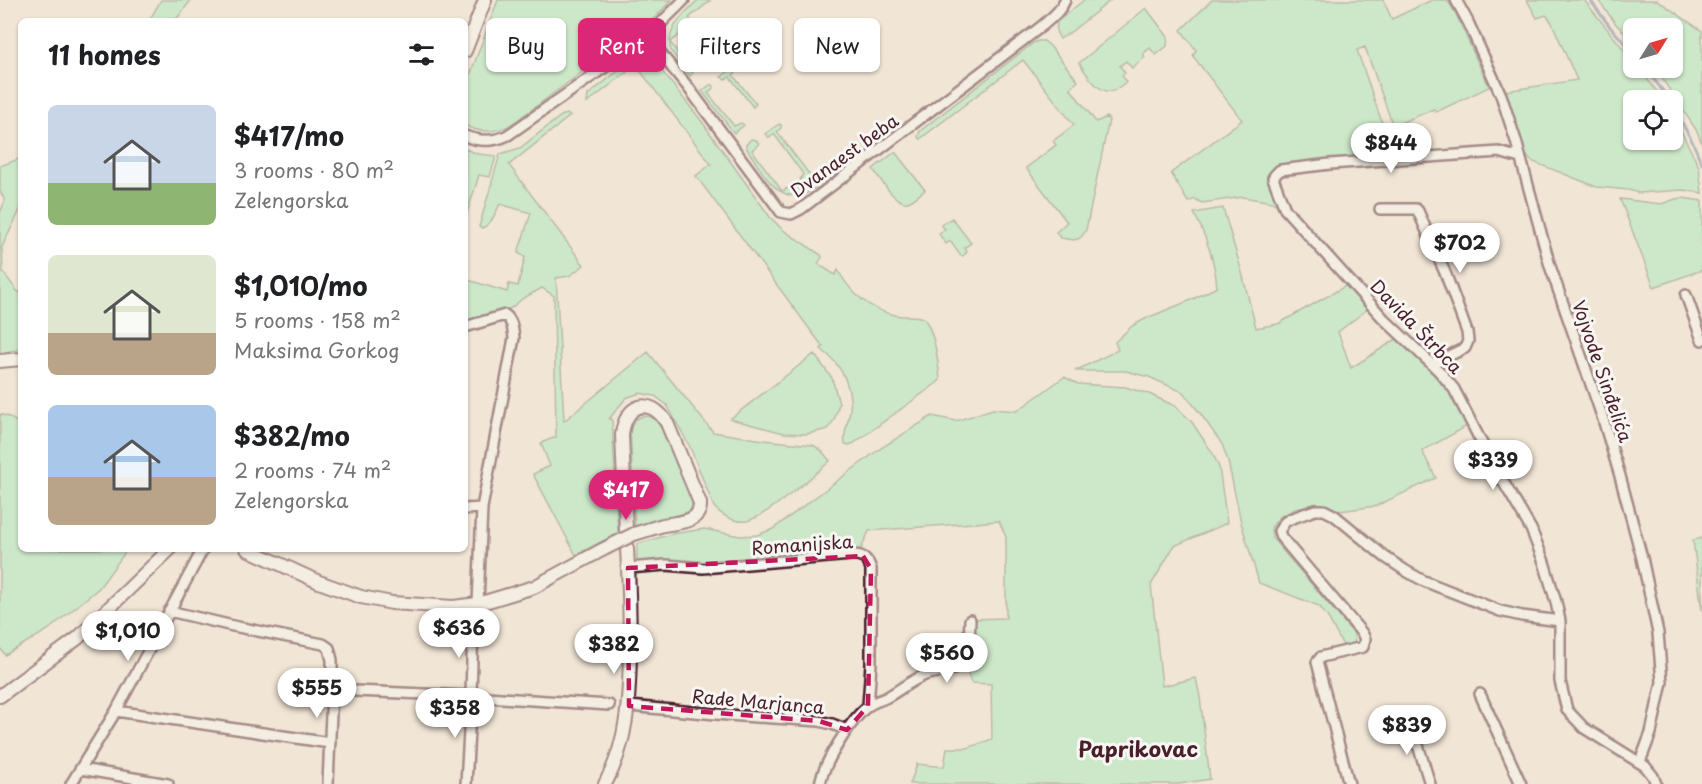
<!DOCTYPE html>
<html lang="en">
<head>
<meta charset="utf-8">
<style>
  body { margin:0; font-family:"Playpen Sans",sans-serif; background:#f6f6f6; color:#202124; height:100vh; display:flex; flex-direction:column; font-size:22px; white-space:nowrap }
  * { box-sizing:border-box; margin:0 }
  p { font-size:20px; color:#757577 }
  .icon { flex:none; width:33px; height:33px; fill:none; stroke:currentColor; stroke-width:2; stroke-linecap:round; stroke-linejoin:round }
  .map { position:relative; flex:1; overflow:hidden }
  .details { position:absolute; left:18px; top:18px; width:450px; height:534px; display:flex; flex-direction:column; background:#fff; border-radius:9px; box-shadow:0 2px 4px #0004 }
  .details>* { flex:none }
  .guide { position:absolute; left:486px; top:18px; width:570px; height:54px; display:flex; gap:12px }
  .needle { width:39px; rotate:53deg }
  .tools { position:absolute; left:1623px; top:18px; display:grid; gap:12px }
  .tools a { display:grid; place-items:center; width:60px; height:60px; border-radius:9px; background:#fff; box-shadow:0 2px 4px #0004; font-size:30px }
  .price { position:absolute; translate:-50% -51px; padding:0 14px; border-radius:21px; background:#fff; color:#222; font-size:20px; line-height:39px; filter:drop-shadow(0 2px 3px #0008) }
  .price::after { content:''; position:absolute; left:50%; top:36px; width:18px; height:14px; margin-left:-9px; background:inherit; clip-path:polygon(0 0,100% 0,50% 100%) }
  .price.current { background:#db2777; color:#fff }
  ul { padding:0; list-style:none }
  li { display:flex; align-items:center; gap:18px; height:150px; padding:0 30px }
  li span { display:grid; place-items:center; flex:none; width:168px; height:120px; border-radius:9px; color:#555 }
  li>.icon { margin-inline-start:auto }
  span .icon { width:72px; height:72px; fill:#fffc; stroke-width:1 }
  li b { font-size:26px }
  h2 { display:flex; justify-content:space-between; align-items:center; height:72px; padding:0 30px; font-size:26px }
  .tag { padding:0 21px; border-radius:9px; background:#fff; box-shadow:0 2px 4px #0004; font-size:21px; line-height:54px }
  .tag.current { background:#db2777; color:#fff }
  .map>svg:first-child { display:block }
  .green { fill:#a2ebbb; stroke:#768573; stroke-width:1.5 }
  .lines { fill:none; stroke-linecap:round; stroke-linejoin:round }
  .stream { stroke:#72809e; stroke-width:3 }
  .minor-casing { stroke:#4a1f2b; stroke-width:14 }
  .tertiary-casing { stroke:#4a1f2b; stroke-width:16 }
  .minor { stroke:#f6f6f2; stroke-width:9 }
  .tertiary { stroke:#f6f6f2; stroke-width:12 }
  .tertiary-bridge-casing { stroke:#4a1f2b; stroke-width:16; stroke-linecap:butt }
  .tertiary-bridge { stroke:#f6f6f2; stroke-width:12 }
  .marked { fill:none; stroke:#c2185b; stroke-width:4.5; stroke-dasharray:12 8; stroke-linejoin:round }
  .labels { text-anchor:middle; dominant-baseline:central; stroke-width:6; stroke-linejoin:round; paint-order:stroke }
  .street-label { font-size:18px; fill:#4a1f2b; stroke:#f6f6f2 }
  .quarter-label { font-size:21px; font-weight:bold; fill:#4a1f2b; stroke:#f6f6f2 }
</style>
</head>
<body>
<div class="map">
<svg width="1702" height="784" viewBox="0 0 1702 784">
  <rect width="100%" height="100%" fill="#f1e5d6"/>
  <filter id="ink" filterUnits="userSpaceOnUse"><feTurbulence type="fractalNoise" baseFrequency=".0167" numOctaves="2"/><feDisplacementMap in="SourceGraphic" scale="12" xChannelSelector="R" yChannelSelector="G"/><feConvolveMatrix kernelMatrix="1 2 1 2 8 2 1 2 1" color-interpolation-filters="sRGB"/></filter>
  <g filter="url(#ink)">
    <!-- green -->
    <path class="green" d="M161,0H191L175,21H149Z
      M498,0H672L651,21L516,121C502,132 481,135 465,125V88Z
      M698,0L710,1L689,18L714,51L721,47L725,52L713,63L711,62L709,57L712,53L692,26L670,42L693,73L690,76L671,51C665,29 684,14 698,0Z
      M1084,0H1111L1072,31L1060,39L1056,31L1057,22Z
      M1212,0H1383L1392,19L1432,0H1447L1455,12L1489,87L1436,112L1434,109L1393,126L1365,47L1357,50L1389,143V150L1383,157L1274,171L1279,201L1275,204L1272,202L1243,197L1202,203L1195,199L1188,202L1171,173L1242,120L1193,56L1196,50L1181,30Z
      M1527,0H1584L1633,61L1634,68H1638L1664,100H1634V140H1672L1673,115L1699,167L1702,193L1683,190L1638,193L1629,190L1597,187L1531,161L1523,151L1505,91L1577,80L1551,21L1546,15L1537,18Z
      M1598,0H1657L1702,31V144L1697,131L1655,68H1672V28H1634L1633,42L1616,24Z
      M1146,8L1168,37L1167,46L1156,55L1150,48L1143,54L1145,57L1132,68L1126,61L1120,66L1125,73L1122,75L1126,82C1122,85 1117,89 1113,91C1098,95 1086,72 1079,63Z
      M1038,41H1044L1050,46L1078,81L1070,88L1096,122L1107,117L1109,120L1086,230C1079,243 1074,240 1061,238L1056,232L1067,222L1026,168L1056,145L1053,141L1074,125L1023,60L920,139L918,137L920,131L1033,43Z
      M637,58H644L657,65L700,119L770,217L783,230L821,255L822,257L818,264L835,275L838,270C850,293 870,310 895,315C905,317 914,315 924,318C935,334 938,360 940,380L937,383L854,443L849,445L845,444C843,433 847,427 849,416C853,400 848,380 838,366C834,360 827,354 821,349L823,347L696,176L711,164L636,65L587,103L588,95L632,60Z
      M737,65L739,70L733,75L756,104L753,107L730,77L725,79L721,77Z
      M710,85H713L714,87L708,93L734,126L741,123L744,125L734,133L702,91Z
      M567,114L570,116L509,165L584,265L569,276L556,278L564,421L648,352L713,432L763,440L813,445L821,450L830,461C814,475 766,517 747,521C735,523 721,515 714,507L690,447L667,405L655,396L640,393L626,398L609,419H612L618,533L576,555L533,474L550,466L541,443L556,437L554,296L542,288L522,299L511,308L465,324V279L507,292L509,284L518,286L525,257L518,253L531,213L500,204C495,213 492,224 482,228L479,227L500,154L520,148L561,116Z
      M779,124L781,125V128L777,132L812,178L834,161L839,169C830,176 820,186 809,192C778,208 761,169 747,149L746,145L751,139L756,140L759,144L752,150L782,191L788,188L794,191L802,185L800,180L803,174L774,134L769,137L765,134Z
      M465,149L478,154L496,156L490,177L479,175L465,220Z
      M895,152L925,190C920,194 914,200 908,202C895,205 880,178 873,169Z
      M21,158V208L2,247L3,272L17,291L21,293V349L0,353V213L5,201L0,191V166Z
      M1682,198L1702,201V270L1654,287L1620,199L1661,204L1676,199Z
      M1223,208L1241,269L1256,328L1278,324L1349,284L1369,308L1338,332L1351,368L1398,338L1447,387L1469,425L1422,451L1436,478L1376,506L1340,511L1323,504L1295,509L1279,517L1271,528L1272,538L1354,634L1355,644L1344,647L1327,616L1319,606L1259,583L1241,522L1228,461L1222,444L1200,413L1183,392L1149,377L1126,371H1075L1118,350L1115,342L1132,326L1147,318L1191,300L1217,287C1215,261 1206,236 1194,213Z
      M952,218L971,243L964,248L967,252L963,256H961L950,241L946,244L939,234L945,229L941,225Z
      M814,354L832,378L839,404L834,420L828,429L807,434L784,433L730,419Z
      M1064,377L1078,384L1125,387L1149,394L1175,406L1191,421L1212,452L1219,467L1227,523L1174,546L1151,585L1162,686L1196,678L1200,697L1210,779L1179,784H910L917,764L944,767L947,748H968L992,739L991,684L971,683L967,671L964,666L973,619L1006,618V537L999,521L869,531L860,551L710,565L637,564V544L672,534L704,529L740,536L757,535L773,529L881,448L932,416L956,421L993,409L1017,411Z
      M0,414L9,417L21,425V549H125L124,554L99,588L48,630L5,655L0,648Z
      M643,416C651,416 655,419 660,426L690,496C692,501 693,506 690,510C687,515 644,523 635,526L630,427L634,420Z
      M1702,538V611L1693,540Z"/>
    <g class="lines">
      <!-- stream -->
      <path class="stream" d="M1590,0L1611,28L1634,53
        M1645,68L1670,100
        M1672,104L1693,143L1702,164"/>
      <defs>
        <path id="minor" d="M1456,0L1468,22L1501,95L1516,141L1550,266L1603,419L1620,476L1642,558L1658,633L1662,682L1651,733L1640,762
          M645,39L684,0
          M465,136C480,142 494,142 508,135L645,39L661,54L688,87L781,212L791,214L801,209L1042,26C1051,18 1061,11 1065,0
          M1520,158L1499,152L1330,164L1280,170L1275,175L1273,178L1285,209L1384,319L1439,371L1454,389L1491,461L1531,529L1544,562L1556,602L1560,621V681L1567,710L1584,728L1645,766L1653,776L1656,784
          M1380,209H1416L1418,211L1446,275L1467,332L1468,341L1465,348L1432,364
          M1686,295L1702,340
          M465,327L505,315C512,320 513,329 514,338L482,508L478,604
          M465,509L482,508
          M628,568L666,565L703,568L851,555C863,554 868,559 871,569V664L868,706
          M169,611L233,626L323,644L329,648L332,660V690L328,784
          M332,690L471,696L609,705
          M1480,694L1521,784
          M629,706L727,715L819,721L832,724L847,730
          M116,711L330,743
          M1410,719L1430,784
          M81,769L168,784
          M71,784L116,711L203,549
          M466,784L471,696L473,624
          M820,784C823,764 852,718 868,706C874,701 883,700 889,696C901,689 912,680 925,675C936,671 951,673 960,665C971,655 969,633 970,620
          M1349,784L1317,662L1321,657L1363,647L1365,639L1362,633L1281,537L1279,531L1285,522L1290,519L1315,510H1324L1334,515L1385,557L1406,571L1424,581L1500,611L1522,616L1560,621"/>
        <path id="tertiary" d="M465,51L485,0
          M0,361L21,359
          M626,530L622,435C625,404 650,395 667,423L700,503C701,523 679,522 663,525
          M247,549L319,582L361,597L392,603L453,607L478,604L534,587L602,550
          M0,696L78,638L170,549
          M605,784C628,742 629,700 630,654C630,619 629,584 627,548"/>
      </defs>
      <!-- minor casing -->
      <use href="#minor" class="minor-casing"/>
      <!-- tertiary casing -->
      <use href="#tertiary" class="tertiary-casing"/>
      <!-- minor -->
      <use href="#minor" class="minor"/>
      <!-- tertiary -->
      <use href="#tertiary" class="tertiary"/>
      <defs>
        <path id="tertiary-bridge" d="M602,550L634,534L663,525"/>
      </defs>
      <!-- tertiary-bridge casing -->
      <use href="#tertiary-bridge" class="tertiary-bridge-casing"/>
      <!-- tertiary-bridge -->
      <use href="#tertiary-bridge" class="tertiary-bridge"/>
    </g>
  </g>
  <!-- marked area -->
  <path d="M0 0H1702V784H0ZM863,556L871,569L868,706L847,730L819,721L629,706L628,568Z" fill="#f1e5d6" fill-opacity=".55" fill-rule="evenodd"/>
  <path class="marked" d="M863,556L871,569L868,706L847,730L819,721L629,706L628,568Z"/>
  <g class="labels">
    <!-- street labels -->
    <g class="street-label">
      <text transform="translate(844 155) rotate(-36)">Dvanaest beba</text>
      <text transform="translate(1417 326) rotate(46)">Davida Štrbca</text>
      <text transform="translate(1603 371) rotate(71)">Vojvode Sinđelića</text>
      <text transform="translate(802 544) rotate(-4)">Romanijska</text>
      <text transform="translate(758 701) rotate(5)">Rade Marjanca</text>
    </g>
    <!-- quarter labels -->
    <g class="quarter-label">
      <text x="1138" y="748">Paprikovac</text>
    </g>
  </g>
</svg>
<div class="tools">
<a><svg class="needle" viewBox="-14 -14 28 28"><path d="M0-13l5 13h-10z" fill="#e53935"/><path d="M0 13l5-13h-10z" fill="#757577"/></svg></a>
<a><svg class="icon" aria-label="locate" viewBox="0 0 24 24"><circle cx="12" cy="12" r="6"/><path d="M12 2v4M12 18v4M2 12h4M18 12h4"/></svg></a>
</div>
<b class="price" style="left:1391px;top:174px">$844</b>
<b class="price" style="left:1460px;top:274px">$702</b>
<b class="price" style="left:1493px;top:491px">$339</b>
<b class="price current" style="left:626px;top:521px">$417</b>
<b class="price" style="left:459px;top:659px">$636</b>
<b class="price" style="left:128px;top:662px">$1,010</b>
<b class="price" style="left:614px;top:675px">$382</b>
<b class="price" style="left:947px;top:684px">$560</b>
<b class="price" style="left:317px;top:719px">$555</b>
<b class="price" style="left:455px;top:739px">$358</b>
<b class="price" style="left:1407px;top:756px">$839</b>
<div class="guide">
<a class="tag">Buy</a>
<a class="tag current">Rent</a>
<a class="tag">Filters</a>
<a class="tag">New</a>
</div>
<section class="details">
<h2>11 homes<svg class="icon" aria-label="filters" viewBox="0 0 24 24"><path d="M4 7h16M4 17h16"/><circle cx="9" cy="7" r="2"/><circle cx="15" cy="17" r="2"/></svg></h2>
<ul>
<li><span style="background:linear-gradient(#c9d6e8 65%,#8fb573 0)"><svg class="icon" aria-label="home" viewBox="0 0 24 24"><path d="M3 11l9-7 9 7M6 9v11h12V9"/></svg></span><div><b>$417/mo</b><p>3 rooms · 80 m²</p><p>Zelengorska</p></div></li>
<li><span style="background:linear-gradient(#dfe7d0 65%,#b9a48a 0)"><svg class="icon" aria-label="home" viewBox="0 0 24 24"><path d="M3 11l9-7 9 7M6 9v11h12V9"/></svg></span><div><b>$1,010/mo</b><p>5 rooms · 158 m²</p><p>Maksima Gorkog</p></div></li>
<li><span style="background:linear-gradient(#a9c7e8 60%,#b9a48a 0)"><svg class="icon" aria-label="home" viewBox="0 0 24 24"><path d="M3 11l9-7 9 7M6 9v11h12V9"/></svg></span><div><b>$382/mo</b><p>2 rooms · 74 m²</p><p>Zelengorska</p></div></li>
</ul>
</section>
</div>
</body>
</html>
